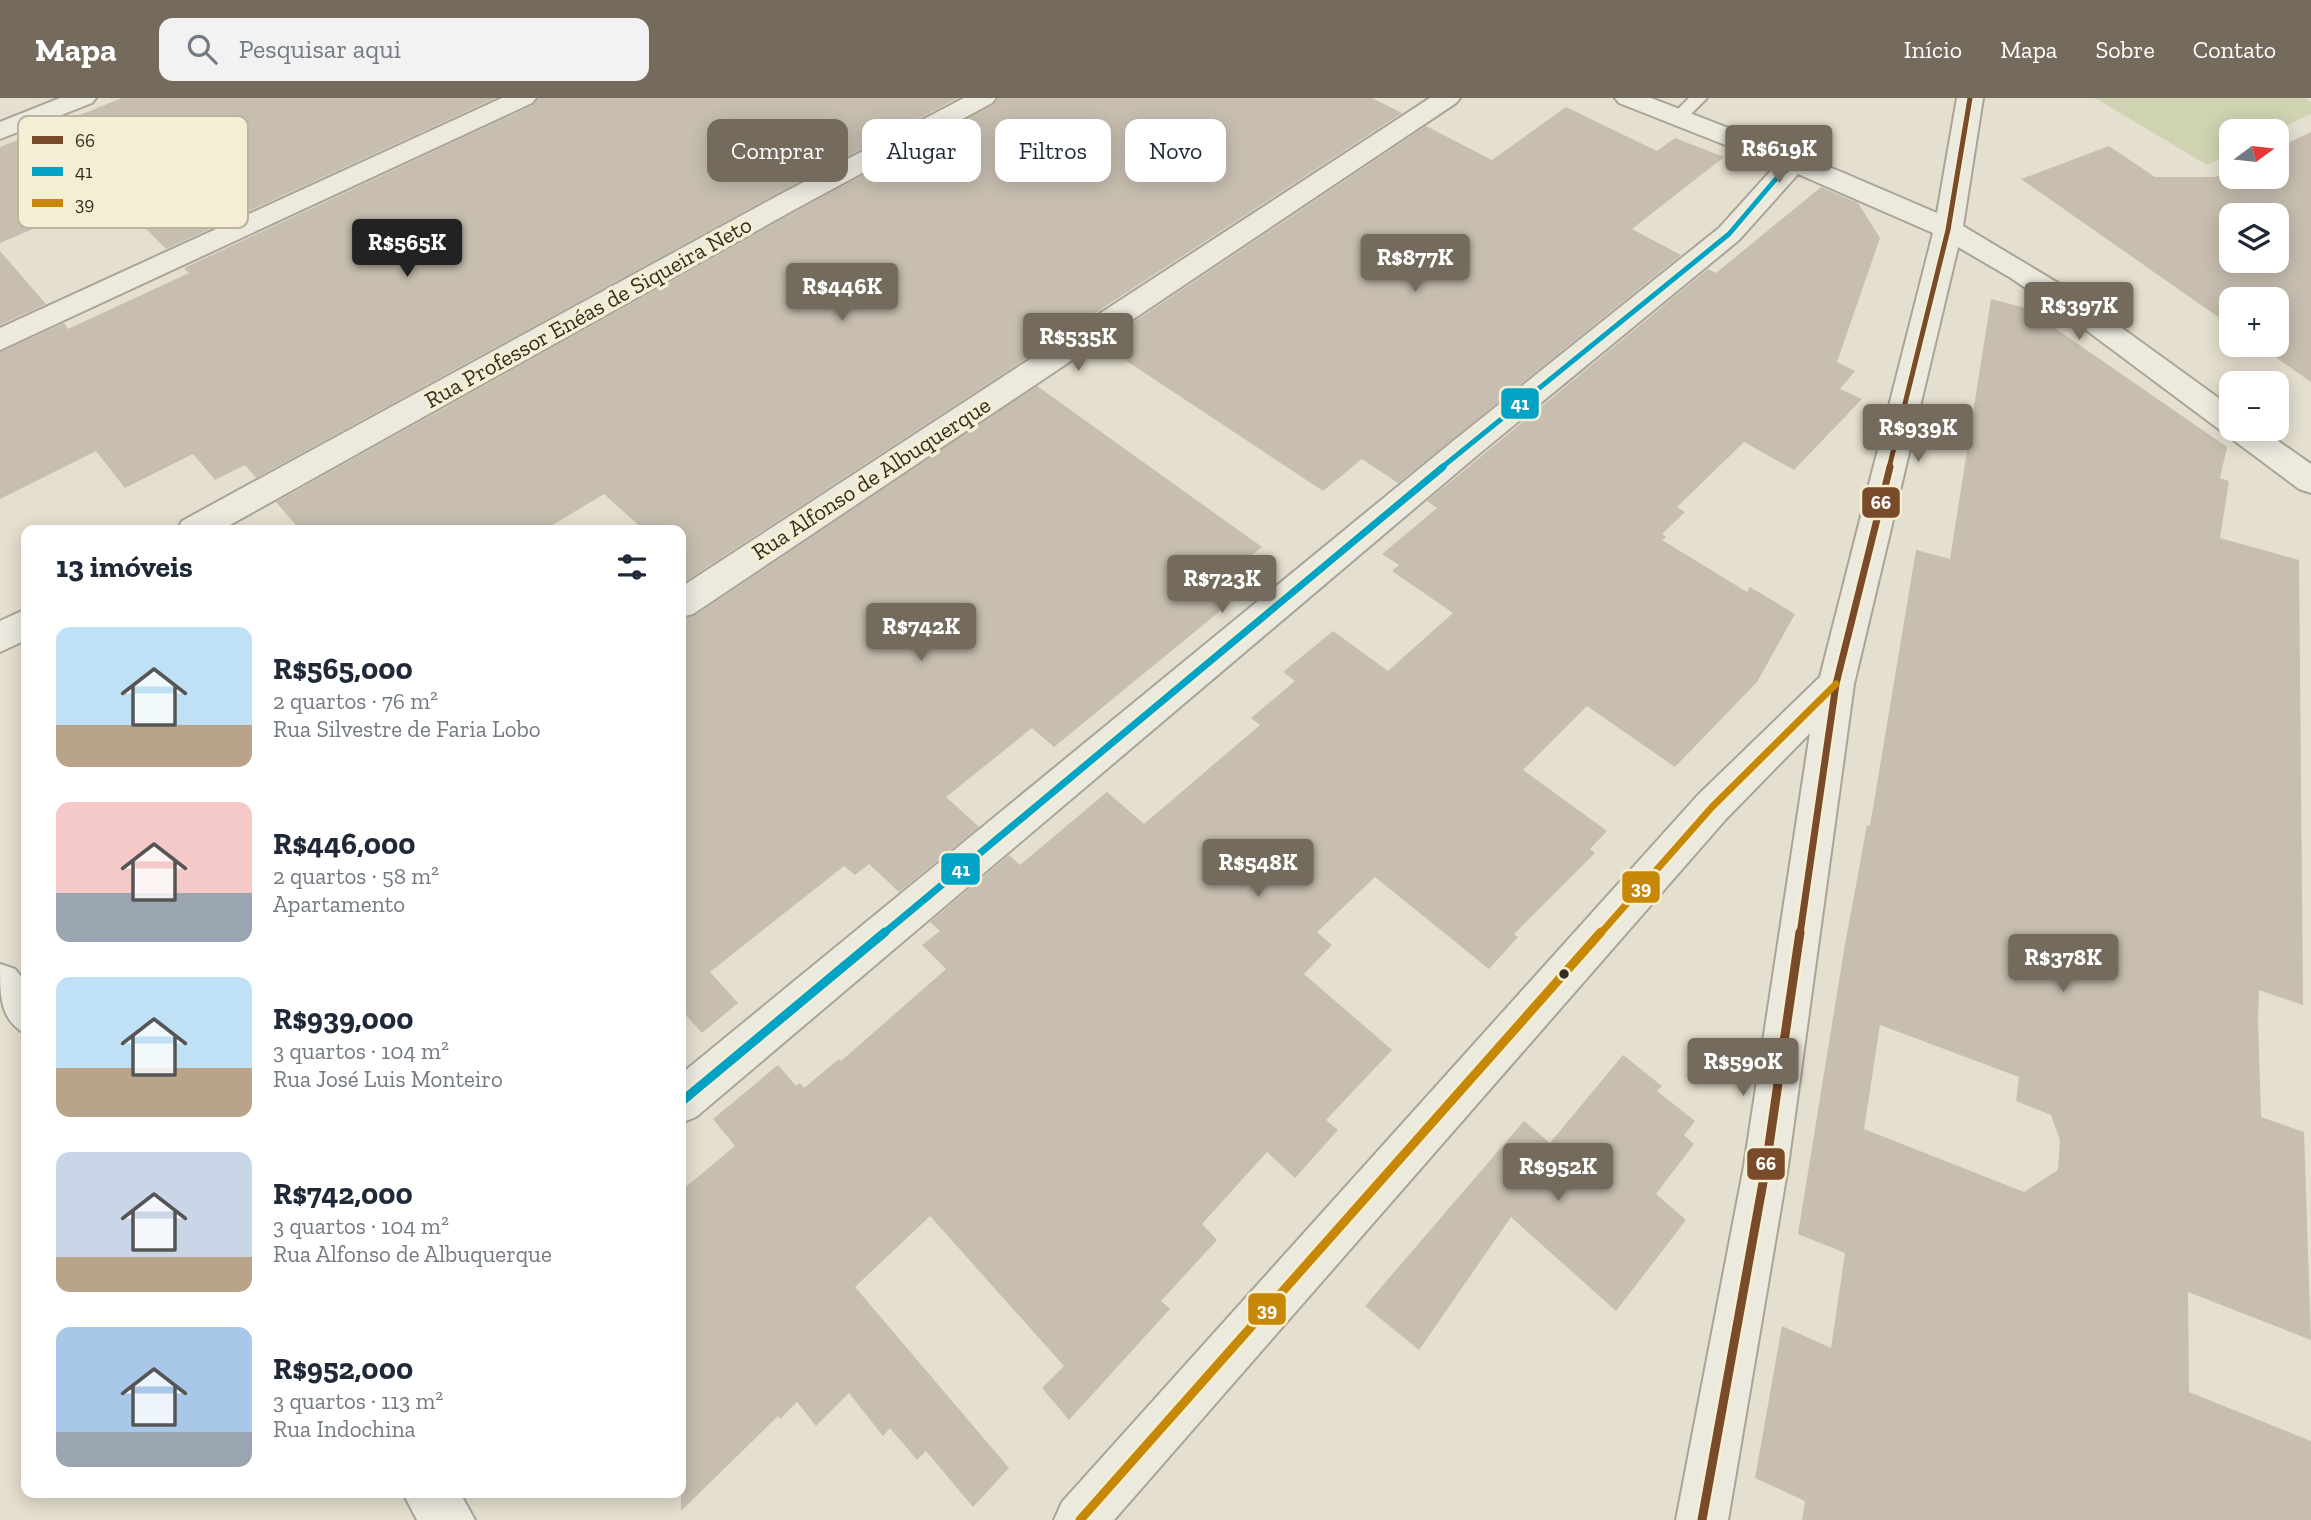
<!DOCTYPE html>
<html lang="pt">
<head>
<meta charset="utf-8">
<style>
  body { margin:0; font-family:"Zilla Slab",serif; background:#f2f2f3; color:#1f2937; height:100vh; display:flex; flex-direction:column; font-size:26px; white-space:nowrap }
  * { box-sizing:border-box; margin:0 }
  p { font-size:23px; color:#747a83 }
  .icon { flex:none; width:38px; height:38px; fill:none; stroke:currentColor; stroke-width:2; stroke-linecap:round; stroke-linejoin:round }
  .map { position:relative; flex:1; overflow:hidden }
  .side { position:absolute; left:21px; top:427px; width:665px; height:973px; display:flex; flex-direction:column; background:#fff; border-radius:14px; box-shadow:0 4px 18px #0003 }
  .side>* { flex:none }
  .guide { position:absolute; left:707px; top:21px; width:665px; height:63px; display:flex; gap:14px }
  .needle { width:46px; rotate:75deg }
  .buttons { position:absolute; left:2219px; top:21px; display:grid; gap:14px }
  .buttons a { display:grid; place-items:center; width:70px; height:70px; border-radius:14px; background:#fff; box-shadow:0 4px 18px #0003; font-size:35px }
  .price { position:absolute; translate:-50% -60px; padding:0 16px; border-radius:7px; background:#746b5c; color:#fff; font-size:23px; line-height:46px; filter:drop-shadow(0 2px 4px #0008) }
  .price::after { content:''; position:absolute; left:50%; top:42px; width:21px; height:16px; margin-left:-10px; background:inherit; clip-path:polygon(0 0,100% 0,50% 100%) }
  .price.active { background:#222; color:#fff }
  ul { padding:0; list-style:none }
  li { display:flex; align-items:center; gap:21px; height:175px; padding:0 35px }
  li span { display:grid; place-items:center; flex:none; width:196px; height:140px; border-radius:14px; color:#555 }
  li>.icon { margin-inline-start:auto }
  span .icon { width:84px; height:84px; fill:#fffc; stroke-width:1 }
  li b { font-size:30px }
  h2 { display:flex; justify-content:space-between; align-items:center; height:84px; padding:0 35px; font-size:30px }
  .tag { padding:0 24px; border-radius:14px; background:#fff; box-shadow:0 4px 18px #0003; font-size:24px; line-height:63px }
  .tag.active { background:#746b5c; color:#fff }
  header { display:flex; align-items:center; gap:42px; box-sizing:border-box; height:98px; padding:0 35px; background:#746b5c; color:#fff }
  header strong { font-size:33px }
  nav { display:flex; gap:38px; margin-inline-start:auto; font-size:24px }
  .search { width:490px; height:63px; background:#f2f2f3; display:flex; align-items:center; gap:18px; box-sizing:border-box; padding:0 24px; border-radius:14px; color:#747a83; font-size:26px }
  .map>svg:first-child { display:block }
  .green { fill:#d0d3b1 }
  .building { fill:#c7beaf; fill-rule:evenodd }
  .lines { fill:none; stroke-linecap:round; stroke-linejoin:round }
  .lane-casing { stroke:#a9a496; stroke-width:4 }
  .street-casing { stroke:#a9a496; stroke-width:4 }
  .lane { fill:#ece9df; fill-rule:evenodd }
  .street { fill:#ece9df; fill-rule:evenodd }
  .bus-1-far2-casing { stroke:#f4eed4; stroke-width:9 }
  .bus-1-far1-casing { stroke:#f4eed4; stroke-width:12 }
  .bus-1-casing { stroke:#f4eed4; stroke-width:14 }
  .bus-2-far2-casing { stroke:#f4eed4; stroke-width:9 }
  .bus-2-far1-casing { stroke:#f4eed4; stroke-width:12 }
  .bus-2-casing { stroke:#f4eed4; stroke-width:14 }
  .bus-3-far1-casing { stroke:#f4eed4; stroke-width:12 }
  .bus-3-casing { stroke:#f4eed4; stroke-width:14 }
  .bus-1-far2 { stroke:#7a4b2a; stroke-width:5 }
  .bus-1-far1 { stroke:#7a4b2a; stroke-width:7 }
  .bus-1 { stroke:#7a4b2a; stroke-width:9 }
  .bus-2-far2 { stroke:#03a3c5; stroke-width:5 }
  .bus-2-far1 { stroke:#03a3c5; stroke-width:7 }
  .bus-2 { stroke:#03a3c5; stroke-width:9 }
  .bus-3-far1 { stroke:#c78808; stroke-width:7 }
  .bus-3 { stroke:#c78808; stroke-width:9 }
  .bus-dot { fill:#372d1f; stroke:#f4eed4; stroke-width:2.5 }
  .labels { text-anchor:middle; dominant-baseline:central; stroke-width:7; stroke-linejoin:round; paint-order:stroke }
  .far-street-label { font-size:23px; fill:#372d1f; stroke:#f4eed4 }
  .key { fill:#f4eed4; stroke:#bbb49e; stroke-width:2 }
  .key-label { font-size:19px; fill:#372d1f }
  .line-badge { stroke:#f4eed4; stroke-width:2.5 }
  .badge-label { font-size:19px; text-anchor:middle; font-weight:bold; fill:#fff }
</style>
</head>
<body>
<header>
<strong>Mapa</strong>
<div class="search"><svg class="icon" aria-label="search" viewBox="0 0 24 24"><circle cx="10" cy="10" r="6"/><path d="M15 15l6 6"/></svg>Pesquisar aqui</div>
<nav><a>Início</a><a>Mapa</a><a>Sobre</a><a>Contato</a></nav>
</header>
<div class="map">
<svg width="2311" height="1422" viewBox="0 0 2311 1422">
  <rect width="100%" height="100%" fill="#e4dfce"/>
  <!-- green -->
  <path class="green" d="M2095,0H2304L2311,4V16L2275,33H2231V55L2207,67Z"/>
  <!-- building -->
  <path class="building" d="M122,0H496L166,151L113,97L0,145V49Z
    M539,0H958L780,94L256,380L245,367L215,382L193,356L125,390L96,353L0,401V254L64,225L68,231L189,175L184,170L533,7Z
    M999,0H1372L1402,15L1075,228L1069,224L1058,240L681,486V432H644L604,396L544,432H300L276,404L802,110L993,7Z
    M1566,9L1657,53L1675,40L1724,59L1632,131L1681,157L1398,385L1362,361L1323,393L1101,246L1426,28L1492,62Z
    M2311,34V284L2258,247H2277V201H2231V228L2021,81L2109,48L2155,79H2215L2231,71V79H2277V50ZM2231,117H2277V163H2231Z
    M1821,89L1858,105L1880,140L1837,264L1855,273L1840,291L1862,301L1794,372L1744,344L1677,409L1685,414L1662,436L1666,439L1662,442L1747,494L1750,489L1795,516L1757,584L1675,669L1587,608L1523,672L1607,733L1590,751L1595,755L1514,836L1518,839L1489,871L1375,779L1317,834L1332,847L1304,876L1392,952L1326,1022L1338,1032L1295,1080L1267,1054L1202,1126L1217,1142L1161,1203L1170,1211L1069,1322L1042,1290L1064,1268L930,1118L855,1189L1009,1370L973,1409L926,1353L917,1362L890,1330L883,1338L849,1295L816,1328L797,1304L780,1321L778,1318L681,1413V1093L735,1048L713,1021L778,967L796,988L800,985L804,990L839,961L841,963L946,871L922,847L940,833L930,824L1009,757L1020,767L1107,694L1144,726L1260,627L1251,620L1295,583L1283,574L1333,533L1388,573L1453,515L1392,473L1399,467L1382,456L1437,410L1427,403L1708,171L1716,175Z
    M0,153L46,206L0,227Z
    M1991,201L2026,210L2227,349L2220,380L2229,383L2220,440L2299,462L2303,907L2259,892L2258,923L2261,1019L2304,1034L2311,1242L2188,1194L2189,1294L2311,1343V1422H1802L1805,1403L1755,1380L1782,1228L1831,1250L1845,1155L1798,1136L1844,852L1867,727L1870,728L1916,452L1950,461ZM1880,927L2019,979L2016,1003L2051,1017L2060,1042L2058,1072L2024,1094L1864,1031Z
    M1037,288L1262,449L1209,491L1230,505L1054,649L1032,630L946,699L979,729L899,794L869,766L855,777L844,768L710,874L738,905L702,935L681,912V521L694,518Z
    M1623,957L1662,988L1657,993L1695,1023L1684,1037L1694,1046L1656,1096L1686,1122L1616,1213L1511,1119L1419,1252L1365,1208L1524,1023L1550,1045Z"/>
  <g class="lines">
    <defs>
      <path id="lane" d="M1689,0H1707L1683,24H1671L1669,20Z"/>
      <path id="street" d="M60,0H96L92,5L0,41V24Z
        M502,0H536L532,5L0,252V230Z
        M964,0H996L992,5L801,108L221,432H177L182,423L781,96Z
        M1430,0H1460L1456,5L693,516L681,519V489Z
        M1615,0H1651L1839,73L1937,115L1957,0H1983L1963,128L2068,191L2231,309V331H2261L2311,366V395L2299,391L2082,229L2011,180L1958,149L1854,586L1788,1068L1728,1422H1676L1744,1068L1810,635L1726,721L1114,1422H1054L1062,1404L1698,697L1820,579L1933,135L1798,76L1739,142L1474,360L696,1019L681,1025V976L1452,344L1719,130L1776,67L1619,5Z
        M26,511V542L0,554V523Z
        M0,866L15,871L26,885V936C0,922 0,899 0,866Z
        M403,1395H460L475,1422H417Z"/>
    </defs>
    <!-- lane casing -->
    <use href="#lane" class="lane-casing"/>
    <!-- street casing -->
    <use href="#street" class="street-casing"/>
    <!-- lane -->
    <use href="#lane" class="lane"/>
    <!-- street -->
    <use href="#street" class="street"/>
    <defs>
      <path id="bus-1-far2" d="M1889,370L1948,132L1970,0"/>
      <path id="bus-1-far1" d="M1800,836L1836,586L1890,369"/>
      <path id="bus-1" d="M1702,1422L1766,1068L1800,834"/>
      <path id="bus-2-far2" d="M1441,370L1729,136L1775,82L1793,66"/>
      <path id="bus-2-far1" d="M883,836L1443,369"/>
      <path id="bus-2" d="M681,1004L885,834"/>
      <path id="bus-3-far1" d="M1600,836L1712,709L1836,586"/>
      <path id="bus-3" d="M1080,1422L1601,834"/>
    </defs>
    <!-- bus-1-far2 casing -->
    <use href="#bus-1-far2" class="bus-1-far2-casing"/>
    <!-- bus-1-far1 casing -->
    <use href="#bus-1-far1" class="bus-1-far1-casing"/>
    <!-- bus-1 casing -->
    <use href="#bus-1" class="bus-1-casing"/>
    <!-- bus-2-far2 casing -->
    <use href="#bus-2-far2" class="bus-2-far2-casing"/>
    <!-- bus-2-far1 casing -->
    <use href="#bus-2-far1" class="bus-2-far1-casing"/>
    <!-- bus-2 casing -->
    <use href="#bus-2" class="bus-2-casing"/>
    <!-- bus-3-far1 casing -->
    <use href="#bus-3-far1" class="bus-3-far1-casing"/>
    <!-- bus-3 casing -->
    <use href="#bus-3" class="bus-3-casing"/>
    <!-- bus-1-far2 -->
    <use href="#bus-1-far2" class="bus-1-far2"/>
    <!-- bus-1-far1 -->
    <use href="#bus-1-far1" class="bus-1-far1"/>
    <!-- bus-1 -->
    <use href="#bus-1" class="bus-1"/>
    <!-- bus-2-far2 -->
    <use href="#bus-2-far2" class="bus-2-far2"/>
    <!-- bus-2-far1 -->
    <use href="#bus-2-far1" class="bus-2-far1"/>
    <!-- bus-2 -->
    <use href="#bus-2" class="bus-2"/>
    <!-- bus-3-far1 -->
    <use href="#bus-3-far1" class="bus-3-far1"/>
    <!-- bus-3 -->
    <use href="#bus-3" class="bus-3"/>
  </g>
  <!-- markers -->
  <circle class="bus-dot" cx="1564" cy="876" r="6"/>
  <g class="labels">
    <!-- far-street labels -->
    <g class="far-street-label">
      <text transform="translate(588 214) rotate(-29)">Rua Professor Enéas de Siqueira Neto</text>
      <text transform="translate(871 380) rotate(-33)">Rua Alfonso de Albuquerque</text>
    </g>
  </g>
  <!-- legend -->
  <rect x="18" y="18" width="230" height="112" rx="10" class="key"/>
  <rect x="32" y="38" width="31" height="8" fill="#7a4b2a"/>
  <rect x="32" y="69" width="31" height="9" fill="#03a3c5"/>
  <rect x="32" y="101" width="31" height="8" fill="#c78808"/>
  <g class="key-label">
    <text x="75" y="49">66</text>
    <text x="75" y="80">41</text>
    <text x="75" y="112">39</text>
  </g>
  <g class="line-badge">
    <rect x="1500" y="289" width="40" height="33" rx="7" fill="#03a3c5"/>
    <rect x="1861" y="388" width="40" height="33" rx="7" fill="#7a4b2a"/>
    <rect x="940" y="754" width="41" height="34" rx="7" fill="#03a3c5"/>
    <rect x="1621" y="772" width="40" height="34" rx="7" fill="#c78808"/>
    <rect x="1746" y="1049" width="40" height="34" rx="7" fill="#7a4b2a"/>
    <rect x="1247" y="1194" width="40" height="34" rx="7" fill="#c78808"/>
  </g>
  <g class="badge-label">
    <text x="1520" y="312">41</text>
    <text x="1881" y="411">66</text>
    <text x="961" y="778">41</text>
    <text x="1641" y="796">39</text>
    <text x="1766" y="1072">66</text>
    <text x="1267" y="1218">39</text>
  </g>
</svg>
<div class="buttons">
<a><svg class="needle" viewBox="-14 -14 28 28"><path d="M0-13l5 13h-10z" fill="#e53935"/><path d="M0 13l5-13h-10z" fill="#747a83"/></svg></a>
<a><svg class="icon" aria-label="layers" viewBox="0 0 24 24"><path d="M12 4l9 5-9 5-9-5zM3 14l9 5 9-5"/></svg></a>
<a>+</a>
<a>−</a>
</div>
<b class="price" style="left:1779px;top:87px">R$619K</b>
<b class="price active" style="left:407px;top:181px">R$565K</b>
<b class="price" style="left:1415px;top:196px">R$877K</b>
<b class="price" style="left:842px;top:225px">R$446K</b>
<b class="price" style="left:2079px;top:244px">R$397K</b>
<b class="price" style="left:1078px;top:275px">R$535K</b>
<b class="price" style="left:1918px;top:366px">R$939K</b>
<b class="price" style="left:1222px;top:517px">R$723K</b>
<b class="price" style="left:921px;top:565px">R$742K</b>
<b class="price" style="left:1258px;top:801px">R$548K</b>
<b class="price" style="left:2063px;top:896px">R$378K</b>
<b class="price" style="left:1743px;top:1000px">R$590K</b>
<b class="price" style="left:1558px;top:1105px">R$952K</b>
<div class="guide">
<a class="tag active">Comprar</a>
<a class="tag">Alugar</a>
<a class="tag">Filtros</a>
<a class="tag">Novo</a>
</div>
<section class="side">
<h2>13 imóveis<svg class="icon" aria-label="filters" viewBox="0 0 24 24"><path d="M4 7h16M4 17h16"/><circle cx="9" cy="7" r="2"/><circle cx="15" cy="17" r="2"/></svg></h2>
<ul>
<li><span style="background:linear-gradient(#bfe0f5 70%,#b9a48a 0)"><svg class="icon" aria-label="home" viewBox="0 0 24 24"><path d="M3 11l9-7 9 7M6 9v11h12V9"/></svg></span><div><b>R$565,000</b><p>2 quartos · 76 m²</p><p>Rua Silvestre de Faria Lobo</p></div></li>
<li><span style="background:linear-gradient(#f6c9c9 65%,#9aa5b1 0)"><svg class="icon" aria-label="home" viewBox="0 0 24 24"><path d="M3 11l9-7 9 7M6 9v11h12V9"/></svg></span><div><b>R$446,000</b><p>2 quartos · 58 m²</p><p>Apartamento</p></div></li>
<li><span style="background:linear-gradient(#bfe0f5 65%,#b9a48a 0)"><svg class="icon" aria-label="home" viewBox="0 0 24 24"><path d="M3 11l9-7 9 7M6 9v11h12V9"/></svg></span><div><b>R$939,000</b><p>3 quartos · 104 m²</p><p>Rua José Luis Monteiro</p></div></li>
<li><span style="background:linear-gradient(#c9d6e8 75%,#b9a48a 0)"><svg class="icon" aria-label="home" viewBox="0 0 24 24"><path d="M3 11l9-7 9 7M6 9v11h12V9"/></svg></span><div><b>R$742,000</b><p>3 quartos · 104 m²</p><p>Rua Alfonso de Albuquerque</p></div></li>
<li><span style="background:linear-gradient(#a9c7e8 75%,#9aa5b1 0)"><svg class="icon" aria-label="home" viewBox="0 0 24 24"><path d="M3 11l9-7 9 7M6 9v11h12V9"/></svg></span><div><b>R$952,000</b><p>3 quartos · 113 m²</p><p>Rua Indochina</p></div></li>
</ul>
</section>
</div>
</body>
</html>
